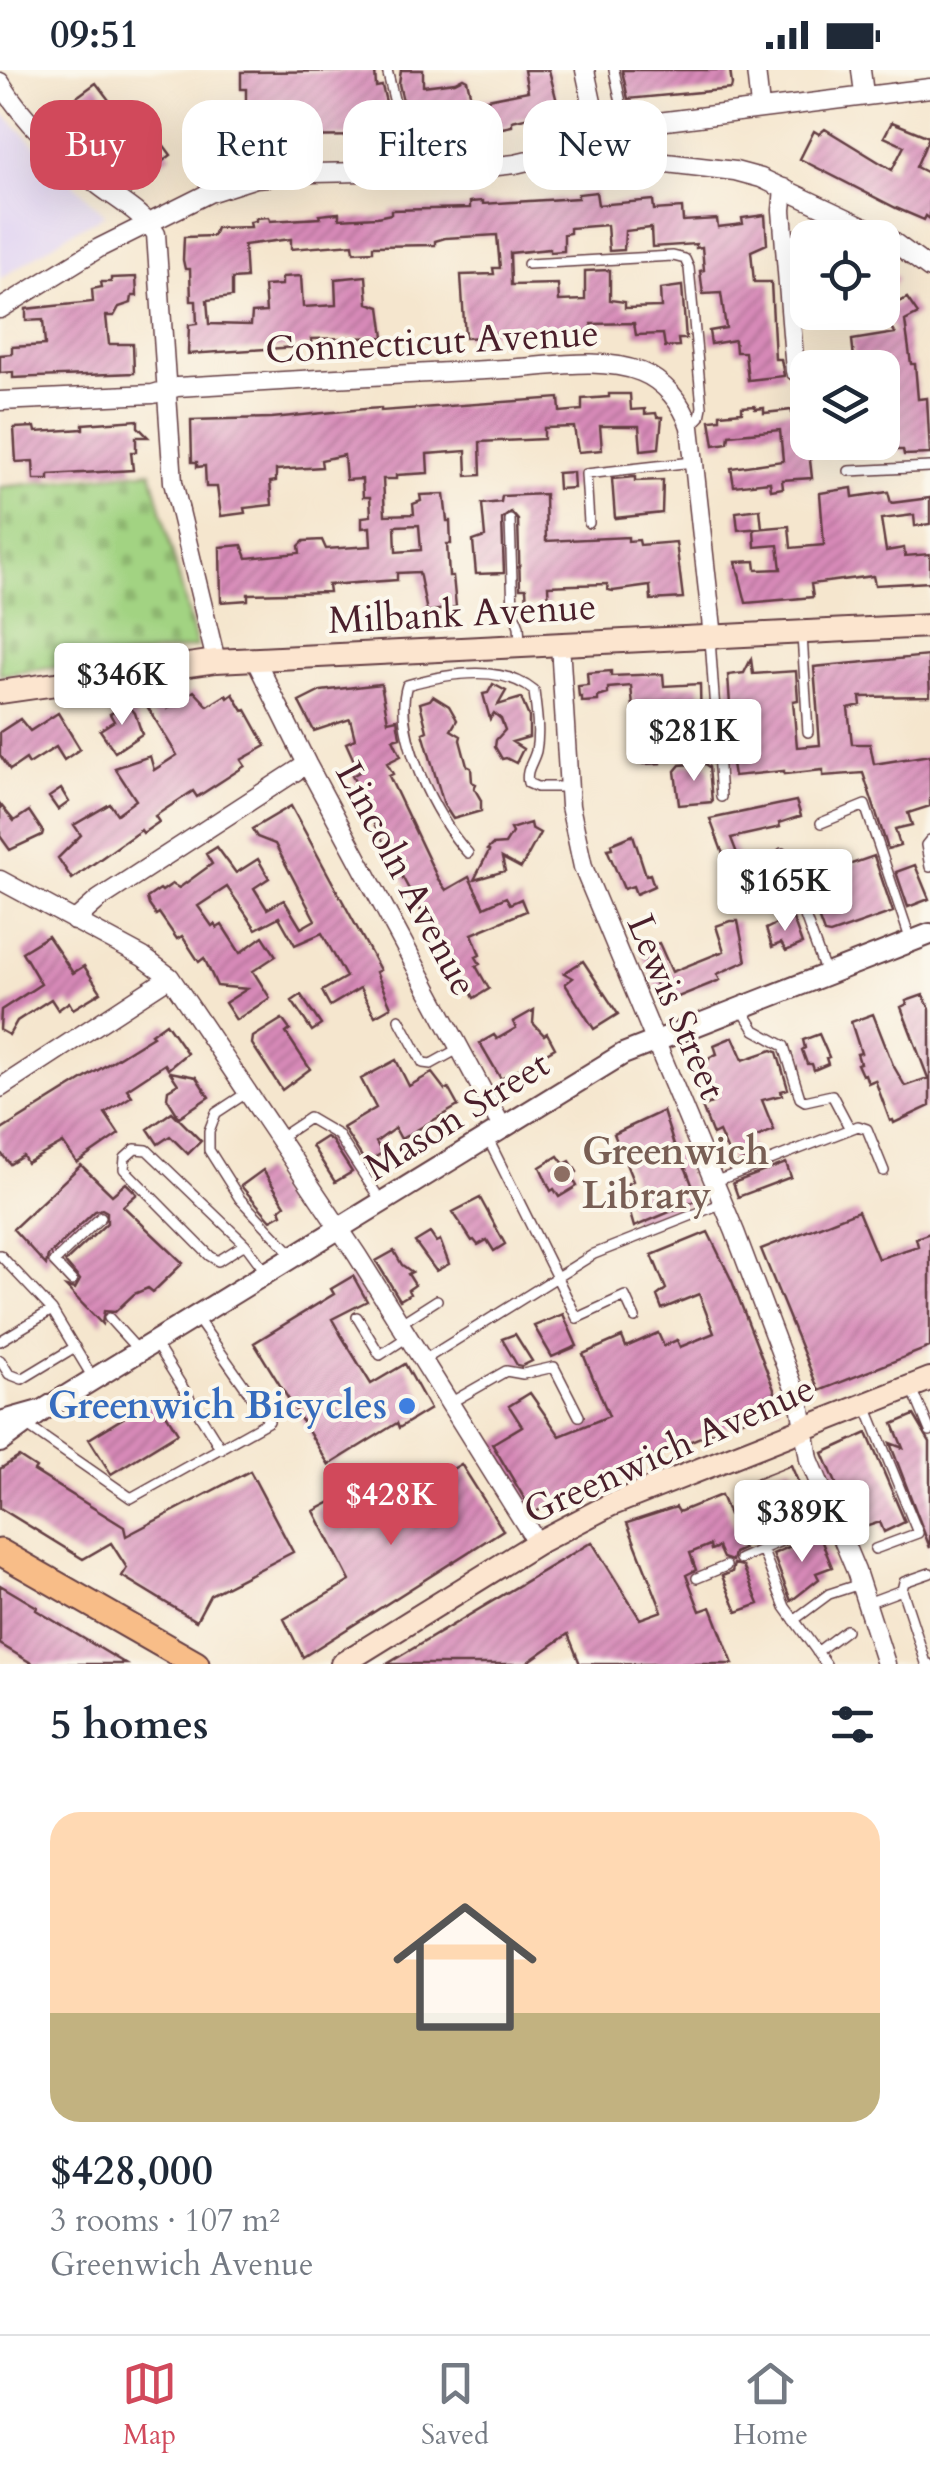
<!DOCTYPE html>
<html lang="en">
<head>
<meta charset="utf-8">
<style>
  body { margin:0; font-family:Cardo,serif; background:#f2f2f3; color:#1f2937; height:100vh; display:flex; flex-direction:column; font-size:38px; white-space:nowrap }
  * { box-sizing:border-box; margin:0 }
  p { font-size:32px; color:#747a83 }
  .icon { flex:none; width:55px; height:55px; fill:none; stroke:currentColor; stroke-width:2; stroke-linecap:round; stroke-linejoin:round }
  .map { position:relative; height:1594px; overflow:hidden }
  .side { display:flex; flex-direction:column; background:#fff; flex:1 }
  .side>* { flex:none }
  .top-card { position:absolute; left:30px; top:30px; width:870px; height:90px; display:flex; gap:20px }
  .fabs { position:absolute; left:790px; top:150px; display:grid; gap:20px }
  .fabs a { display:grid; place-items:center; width:110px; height:110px; border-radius:20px; background:#fff; box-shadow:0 10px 40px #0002; font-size:50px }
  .price { position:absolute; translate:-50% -85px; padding:0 22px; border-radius:10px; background:#fff; color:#222; font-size:32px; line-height:65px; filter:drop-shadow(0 2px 5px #0008) }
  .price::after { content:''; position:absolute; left:50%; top:60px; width:30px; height:22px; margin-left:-15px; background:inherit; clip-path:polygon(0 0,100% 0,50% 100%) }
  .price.on { background:#d1495b; color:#fff }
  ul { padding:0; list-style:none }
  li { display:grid; align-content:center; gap:20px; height:530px; padding:0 50px }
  li span { display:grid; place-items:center; height:310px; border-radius:30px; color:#555 }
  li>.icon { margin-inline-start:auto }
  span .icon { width:180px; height:180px; fill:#fffc; stroke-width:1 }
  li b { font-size:42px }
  h2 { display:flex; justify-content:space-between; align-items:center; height:120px; padding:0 50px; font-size:42px }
  .pill { padding:0 35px; border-radius:30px; background:#fff; box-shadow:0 10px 40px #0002; font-size:35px; line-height:90px }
  .pill.on { background:#d1495b; color:#fff }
  .status { display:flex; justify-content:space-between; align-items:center; height:70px; padding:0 50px; background:#fff; direction:ltr }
  .status svg { height:28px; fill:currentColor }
  .dock { display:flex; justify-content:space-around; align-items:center; height:140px; border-top:2px solid #e0e1e3; background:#fff; font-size:28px; color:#747a83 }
  .dock a { display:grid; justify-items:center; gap:5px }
  .dock .on { color:#d1495b }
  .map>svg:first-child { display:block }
  .built { fill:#e1d4f3 }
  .cemetery { fill:url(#cemetery-stones); stroke:#767956; stroke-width:2.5 }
  .building { fill:url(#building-hatch); fill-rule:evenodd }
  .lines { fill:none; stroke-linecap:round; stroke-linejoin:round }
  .service-casing { stroke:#643d43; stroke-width:12 }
  .minor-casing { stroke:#643d43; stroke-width:21 }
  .tertiary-casing { stroke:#643d43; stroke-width:24 }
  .secondary-casing { stroke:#643d43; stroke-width:26 }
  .primary-casing { stroke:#643d43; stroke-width:29 }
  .service { stroke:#fff; stroke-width:9 }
  .minor { stroke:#fff; stroke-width:18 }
  .tertiary { stroke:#fff; stroke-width:20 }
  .secondary { stroke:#fce5cf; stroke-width:22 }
  .primary { stroke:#f8bd88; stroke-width:25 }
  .education-dot { fill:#8d6e63; stroke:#fbf7ec; stroke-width:4 }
  .shop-dot { fill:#3f7fe0; stroke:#fbf7ec; stroke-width:4 }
  .labels { text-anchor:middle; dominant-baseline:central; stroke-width:8; stroke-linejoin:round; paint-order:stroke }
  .street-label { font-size:38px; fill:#4a1f2b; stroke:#fbf7ec }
  .education-label { font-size:38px; font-weight:bold; fill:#785e54; stroke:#fbf7ec; text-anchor:start }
  .shop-label { font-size:38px; font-weight:bold; fill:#366cbe; stroke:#fbf7ec; text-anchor:end }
</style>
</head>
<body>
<div class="status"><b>09:51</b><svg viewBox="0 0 49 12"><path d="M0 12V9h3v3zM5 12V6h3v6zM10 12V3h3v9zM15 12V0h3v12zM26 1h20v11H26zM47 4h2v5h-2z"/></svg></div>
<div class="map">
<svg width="930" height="1594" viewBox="0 0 930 1594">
  <defs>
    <pattern id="cemetery-stones" width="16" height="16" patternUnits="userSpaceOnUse" patternTransform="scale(2.5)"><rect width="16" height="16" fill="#a2d382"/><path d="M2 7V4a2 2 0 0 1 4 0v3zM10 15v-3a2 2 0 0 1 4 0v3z" fill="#8db570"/></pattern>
    <pattern id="building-hatch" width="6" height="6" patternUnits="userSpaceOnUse" patternTransform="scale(2.5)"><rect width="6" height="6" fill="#d78ab8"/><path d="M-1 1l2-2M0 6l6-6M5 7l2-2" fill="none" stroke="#b07096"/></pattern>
  </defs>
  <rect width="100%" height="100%" fill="#fbf7ec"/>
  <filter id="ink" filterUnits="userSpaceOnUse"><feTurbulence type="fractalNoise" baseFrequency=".01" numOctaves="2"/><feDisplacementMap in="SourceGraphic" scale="20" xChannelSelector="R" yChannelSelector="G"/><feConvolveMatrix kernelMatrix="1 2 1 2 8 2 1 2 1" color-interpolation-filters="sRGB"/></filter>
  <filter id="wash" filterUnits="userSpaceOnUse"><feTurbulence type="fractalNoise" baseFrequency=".0048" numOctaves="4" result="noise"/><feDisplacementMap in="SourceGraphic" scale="40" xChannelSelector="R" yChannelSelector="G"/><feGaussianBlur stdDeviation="2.25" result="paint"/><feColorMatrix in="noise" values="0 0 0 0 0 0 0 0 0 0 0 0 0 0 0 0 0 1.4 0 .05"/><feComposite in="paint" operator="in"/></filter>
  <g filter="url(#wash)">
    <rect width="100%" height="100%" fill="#f5e6ce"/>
    <!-- built -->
    <path class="built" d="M0,40L105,145L70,163L0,209Z"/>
    <!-- cemetery -->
    <path class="cemetery" d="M151,401L197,577L0,605V417Z"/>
    <g id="blocks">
      <!-- building -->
      <path class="building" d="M401,0H423V16L455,12L463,8L467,10L472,32L528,21L524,0H549L559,40L512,51V56L497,59L495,54L438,65L418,66V60H414V44H406L399,14Z
        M622,0H730L732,15L731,19L628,29Z
        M375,1L376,17L382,16L389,44L388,66L255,67L250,35H246V19H241V2Z
        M96,13L118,42L98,55L74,29Z
        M222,39L231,72L209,81L201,62L211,58L206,45Z
        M892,52L929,67L916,97L930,104V149L926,146L924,150L896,138L800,89L814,61L819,64L825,59L892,100L904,76L884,67Z
        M151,58L171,85L147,103L140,93L135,96L122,79Z
        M596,122L598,135L653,130L654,140L682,138L683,151L717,149L718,157L743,154L742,148L765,145L767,174L751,181L754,212H771L775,289H781L784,306L748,310L745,282H736L735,270L711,274L709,261L726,258L721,223L703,224L700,201L704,200L702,177L696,178V174L652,177L651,158L625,161L624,180L609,181L607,155L570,158V163L564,164V181L550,182V179L510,183L511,215L558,214L559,231L585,230V201L610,200V230L625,232V238L661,237L660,219L682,216L686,269H678L679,276L665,277L663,264L636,265L634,253L592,254L591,261L485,263V267L465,268L461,205L494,204L493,198H500L497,165L445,168L435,171V175L373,176V181L354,182L353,174L291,179V169L244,175L246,208L232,209V227L207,230L209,254L251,255L252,243L266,242L264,216L282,215V207L301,206L303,237L336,235L335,209L366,206L368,233L380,237L384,267L311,269L312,276L188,284L189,255L197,254L196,231H191L190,199H185L183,190L184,167L213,166L216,158L251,157L250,152L256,151V148L269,147L270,151L320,148L319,145L339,143V149L377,147L391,144V140L470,138V132L483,131V134L578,128V124Z
        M796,164L808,165V189L798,188Z
        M882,198L898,208L882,232Z
        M136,207L137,226H132L131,233L119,237L114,246H106L109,274H133L134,303L13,308V302L0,303V285L12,284V277L45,275L43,250L26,251V239L93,232L92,219L102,217L101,212H111V208Z
        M907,228L918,244L905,251L911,294H915L918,329L927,328L930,384L904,385L903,380H882V298H876L875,285L854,288L852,270L895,263L883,241Z
        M609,324H630L631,340L645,339V344L656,343L657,347H662L659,378L641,380L639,356H600L602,380L578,382L574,357L544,358V369L480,372L481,405L467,406L466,381L427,384L428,403L396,405V409H383L385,445L414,444L413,434L421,431L420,425L444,424L447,451H450L451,474H447L449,506H453L456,537L427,542L419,502L397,503V510L328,515L329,522L248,524V530L221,532L220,477L242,475L247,488L300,483L299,476L304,471L322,470L326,479L371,476L370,457L362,458V447L371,446L370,427H363L362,409L346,410L344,385L321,390L322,397L276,400V411L270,412L272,435L244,438L245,443L221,446L217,417H206L205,396L197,397V392H192L191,350L272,348L365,339L381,338V341L559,328L560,342L582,340V329L609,327ZM419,455L421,480L396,482L395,456Z
        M755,336V339L764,338V343L792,340V347L805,346L812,408L782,410L783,418L771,420L770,412L734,416L731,398L783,391L780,360L729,365L728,373L714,375L710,350L720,349V344L742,342V337Z
        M138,350V357L148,367H136V382H131L133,400L49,405V410H34L33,391L16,392L14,358L35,357L36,362L83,359V354Z
        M837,372H866V385L837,386L834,377Z
        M573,402L574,418L558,419L557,403Z
        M635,407V411L663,410L662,443L615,448L612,409Z
        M852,418L853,427L888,422L891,433L930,428V454L915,456L914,445L881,449L886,481L904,478L905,486L930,484V512L875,515L873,506L811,514L813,527L746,533L736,492L755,491L756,500L781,499L778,475L755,477L754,459L789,456L791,478L824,475L820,423Z
        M545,424L546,471L628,467V471L639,470L640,475L676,472L683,528L651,530L650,516L613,521L608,520L607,514L573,515L548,516L549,534L527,535L526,518H520L518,450L511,442L502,449L504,503L476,504L473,471L485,467L482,434L501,432L502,426Z
        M760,439L762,458L738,460L736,442Z
        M928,586L930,626L860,627L861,635L848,638L852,674H870L874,694L930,685V736L908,743L912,755L895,759L900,775L888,779L863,703L823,706V700L784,704V701L734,706L730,681L740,680L735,634L730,635L728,605L744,603L751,589L753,604L796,601L798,630L793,631L797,677L820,675L814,597Z
        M611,601V606L663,604L664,616L700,614L701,659L659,662L661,693L644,694L643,667L641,657H635L631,616L608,618V624L598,627V631L582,632V627H579L578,616L588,615L587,603Z
        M381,614L388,651L397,649L400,667L393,669L401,686L387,693L393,704L389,706L438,809L446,820L469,807L484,837L506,827L510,834L521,829L526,841L472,864L480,885L476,887L480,894L476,896L489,919L474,928L461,902L453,906L436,874L431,873L436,860L423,838L420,840L365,737L368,735L352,706L359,702L346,673L355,669L350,649L314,661L299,632L321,621Z
        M493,614L506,621L498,635L521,628L529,647V667L512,672L523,679L516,693L506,688L502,689L495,677L496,670L505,660L501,649L494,643L490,649L483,624L488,623Z
        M194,621L208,636L226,625L228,628L233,624L243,641L246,640L266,676L241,690L245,696L197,727L193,721L155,746L159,752L143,763L141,760L72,809L58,788L81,765L74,755L110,734L117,744L136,730L115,698L150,686L154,700L177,685L147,636L160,627L168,638Z
        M433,626L449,636L457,650L451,660L461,666L460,670L467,696L471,698L472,712L476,714L474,718L481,730V741L453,749L444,735L423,663L427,661L420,633L430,630Z
        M127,634L135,643L142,664L115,682L100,660L114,651L110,644Z
        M58,643L80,679L64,690L56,677L29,694L26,689L10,700L0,685V662L20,649L30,661Z
        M703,693L709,697L712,732L679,735L675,701L680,695Z
        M61,719L69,732L58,740L49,727Z
        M796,731L801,746L779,753L780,757L776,758L731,768L750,817L737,822L710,749Z
        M0,734L14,751L29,741L43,762L42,765L10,780L0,766Z
        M291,736L380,900L376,902L391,937L375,946L360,918L330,936L322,921L346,907L322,863L295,875L279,847L256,859L227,817L198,836L212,856L215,854L217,858L222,855L240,883L263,866L276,886L253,901L270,928L236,950L225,933L247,919L217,916L204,888L199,892L182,866L177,869L159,843L156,845L149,835L147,828L160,819L162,821L172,814L179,818L212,794L206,784L217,777L236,803L258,789L269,808L254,818L267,839L284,830L301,858L315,850L275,774L257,767L252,759Z
        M530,753L531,758L540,763L521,798L502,788L505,801L474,810L489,781L487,780L492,775L505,774L512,763L510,759Z
        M633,765L646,805L650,804L654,816L636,824L633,816L624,819L607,779L612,778L611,774Z
        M874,786L893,842L830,864L824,863L811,828L840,817L834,800Z
        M915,795L929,829L908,837L896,802Z
        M792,846L802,874L786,881L781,873L772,877L766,859Z
        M730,851H738L746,891L717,904L720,910L673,929L662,928L638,877L652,871L654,875L659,873L672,902L724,881L716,856Z
        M48,866L73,903L84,896L101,922L73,939L69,932L58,940L51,929L17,951L9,965L0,960L1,940L41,914L22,882Z
        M583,891L618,944L594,959L565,914L573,908L564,903Z
        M301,925L321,955L312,961L292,931Z
        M923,925L930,939V1036L894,1053L893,1050L890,1051L875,1010L868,1013L865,1004L862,1005L857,994L860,993L857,984L861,983L851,952L873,944L893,995L905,1016L928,1008L901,937L907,934L906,931Z
        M534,940L533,953L544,965L547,963L555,978L501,1009L480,973L494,965L497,969L516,958L513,952Z
        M282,949L290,960L286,963L310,999L282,1020L252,974L253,967Z
        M166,953L187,983L168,999L165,994L127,1019L132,1026L105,1043L119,1064L77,1093L63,1073L27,1093L23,1086L10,1094L0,1082V1061L153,966L151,964Z
        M819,964L829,987L826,988L828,994L814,1000L812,994H807L802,980L805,978L803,970Z
        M733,967L743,990L772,980L777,982L788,1019L781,1021L782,1025L762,1030L774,1060L749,1070L756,1087L734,1095L719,1062L713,1065L702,1037L716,1031L705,999L710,987L717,984L714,975Z
        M396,990L409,1016L432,1003L445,1020L448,1018L458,1036L401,1069L395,1058L376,1072L382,1083L366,1093L343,1058L376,1038L361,1009Z
        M170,1002L196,1007L209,1027L179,1047L167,1028L168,1020L178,1014Z
        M663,1041L679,1091L686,1099L698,1130L634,1157L624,1123L629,1121L627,1114L633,1111L614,1064Z
        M172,1042L201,1071L188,1084L170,1066L158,1074L148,1059Z
        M326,1067L332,1071L352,1102L335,1112L312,1076Z
        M558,1086L564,1094L570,1091L577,1102L571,1106L577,1116L559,1127L554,1119L551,1121L540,1097Z
        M786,1093L791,1107L738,1127L733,1113Z
        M81,1095L112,1125L126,1113L137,1124L123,1136L183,1193L153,1222L148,1218L134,1224L115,1242L104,1241L102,1254L66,1217L75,1219L80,1210L65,1192L107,1153V1142L102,1139L95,1141L48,1186L46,1195L13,1159Z
        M263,1100L285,1135L280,1139L282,1144L271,1150L241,1116Z
        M480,1128L505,1174L494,1181L487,1170L478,1175L474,1170L472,1171L453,1142Z
        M858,1141L878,1189L918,1176L916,1168L930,1163V1277L819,1321L761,1179Z
        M708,1162L732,1211L780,1335L624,1398L533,1443L492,1374L522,1356L509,1336L530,1323L560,1366L609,1346L583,1284L622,1267L626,1277L658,1263L664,1276L677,1270L680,1277L714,1263L699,1224L662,1239L657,1226L666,1219L652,1185Z
        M430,1163L436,1172L440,1170L449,1194L436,1201L415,1172Z
        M394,1181L402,1195L412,1202L408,1204L415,1215L408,1220L410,1224L400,1230L376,1191Z
        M353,1206L367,1231L332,1249L341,1265L371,1314L405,1294L430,1339L399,1358L397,1353L329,1395L254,1273L334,1224L331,1219Z
        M563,1244L577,1276L552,1287L534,1256Z
        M515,1264L532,1291L522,1296L517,1295L502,1269Z
        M156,1328L178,1363L111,1404L89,1369Z
        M914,1345L930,1372V1478L890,1373L903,1378L893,1354Z
        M867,1363L905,1452L884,1462L880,1452L856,1460L823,1383Z
        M19,1387L36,1398L34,1401L124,1457L126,1466L250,1401L293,1482L210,1525L196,1551L122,1506L127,1498L111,1473L83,1489L0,1438V1399Z
        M461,1394L503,1460L303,1587L284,1549L350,1511L314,1441L379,1407L394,1435Z
        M791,1395L807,1433L800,1436L806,1451L765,1469L743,1414Z
        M721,1425L743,1479L734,1483L732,1491L723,1488L718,1477L711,1480L710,1475L690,1483L696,1500L686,1505L700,1541L711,1537L733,1594H580L568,1564L525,1594H387L592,1472L640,1549L662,1541L627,1453L676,1437L679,1442Z
        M813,1466L820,1467L832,1497L816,1503L819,1509L791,1531L773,1484Z
        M734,1494L743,1496L759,1534L737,1542L722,1506L732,1502Z
        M0,1515L37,1537L36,1540L126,1594H33L0,1574Z"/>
    </g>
  </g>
  <g filter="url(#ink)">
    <use href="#blocks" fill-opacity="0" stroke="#643d43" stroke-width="2.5"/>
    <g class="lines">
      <defs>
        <path id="service" d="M387,0L411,100
          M614,0L626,56
          M528,194L673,186L685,189L689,198L702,337L700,347L690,357
          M849,401L930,397
          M510,450L513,541L519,556L520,573
          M589,453L586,404L693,392
          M802,565L808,662
          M710,569L721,727
          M821,753L865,735L911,871
          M930,770L926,775L930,797
          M468,783C436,749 392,662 407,615C445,604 501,593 534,621C536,640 540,661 536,681C533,693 525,700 528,713L537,717H569
          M782,783L826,904
          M741,938L755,960L784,976L800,1028L805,1031L832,1025L850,1059
          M399,949L423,993L431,994L460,978
          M248,1022L216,1043L209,1061V1080L240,1129L293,1185
          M279,1068L309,1048L338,1065L381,1131
          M488,1069L577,1248L625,1226L635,1248
          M714,1112L858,1056L867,1059L884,1101
          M245,1174L218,1191L210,1186L124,1099L125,1088L135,1079L147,1080L245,1174L265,1201
          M0,1185L52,1240L93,1308
          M72,1211L54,1192L101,1147
          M357,1247L380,1285L409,1266
          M109,1248L138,1280
          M401,1253L437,1230
          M0,1271L52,1240
          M155,1273L221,1379
          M0,1290L9,1304L22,1309L75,1277
          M424,1290L594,1184L723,1133
          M912,1318L930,1361
          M450,1333L506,1301L523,1304L554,1297L579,1346
          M866,1336L918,1463L875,1479
          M26,1355L131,1428L269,1351L196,1247
          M762,1479L785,1537L826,1594
          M740,1489L834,1448
          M697,1508L726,1496
          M902,1520L926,1593L930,1594
          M867,1533L902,1520L904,1512L930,1503
          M794,1550L829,1524L860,1514
          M817,1582L846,1560"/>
        <path id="minor" d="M585,0L596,51L593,76
          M756,0L760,37
          M861,0L864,24
          M0,12C25,53 60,84 97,114C117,130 143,143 156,164L173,412L216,591
          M593,76L612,59L626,56L930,18
          M784,118L782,140L795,301
          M0,239L99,178L209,123L256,108L313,103L462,100L515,94L593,76L615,87L735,101L761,108L888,168L930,199
          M0,331L153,324L177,317C286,311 396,304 505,299C548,297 600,286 641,302C664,311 683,334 690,357L713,567
          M560,574L570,736L583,797L735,1162L800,1334L809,1389L856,1501L886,1594
          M255,589L307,694L503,1059
          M0,810L143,887L170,907L357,1185L537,1473
          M74,851L99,829L307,694
          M0,1018L170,907"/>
        <path id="tertiary" d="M0,1352L39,1341
          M0,1372L45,1339L623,984L930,864"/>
        <path id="secondary" d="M0,622L216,591L930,556
          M342,1594L537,1473L610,1435L930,1309"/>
        <path id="primary" d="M0,1482L196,1594"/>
      </defs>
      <!-- service casing -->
      <use href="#service" class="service-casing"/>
      <!-- minor casing -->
      <use href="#minor" class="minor-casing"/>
      <!-- tertiary casing -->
      <use href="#tertiary" class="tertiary-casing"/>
      <!-- secondary casing -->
      <use href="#secondary" class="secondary-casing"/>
      <!-- primary casing -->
      <use href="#primary" class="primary-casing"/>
      <!-- service -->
      <use href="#service" class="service"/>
      <!-- minor -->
      <use href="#minor" class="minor"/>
      <!-- tertiary -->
      <use href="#tertiary" class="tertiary"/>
      <!-- secondary -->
      <use href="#secondary" class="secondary"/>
      <!-- primary -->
      <use href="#primary" class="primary"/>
    </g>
  </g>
  <!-- markers -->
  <circle class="education-dot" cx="562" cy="1104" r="10"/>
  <circle class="shop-dot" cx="407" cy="1336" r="10"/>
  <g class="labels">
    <!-- street labels -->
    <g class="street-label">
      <text transform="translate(432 272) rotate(-3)">Connecticut Avenue</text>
      <text transform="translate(462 544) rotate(-3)">Milbank Avenue</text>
      <text transform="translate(406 809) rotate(62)">Lincoln Avenue</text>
      <text transform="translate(676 937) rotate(67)">Lewis Street</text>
      <text transform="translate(457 1046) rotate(-32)">Mason Street</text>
      <text transform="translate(669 1380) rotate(-24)">Greenwich Avenue</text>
    </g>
    <!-- education labels -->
    <g class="education-label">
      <text x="582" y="1082">Greenwich<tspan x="582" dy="44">Library</tspan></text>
    </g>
    <!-- shop labels -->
    <g class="shop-label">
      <text x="387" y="1336">Greenwich Bicycles</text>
    </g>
  </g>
</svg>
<div class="fabs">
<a><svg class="icon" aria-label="locate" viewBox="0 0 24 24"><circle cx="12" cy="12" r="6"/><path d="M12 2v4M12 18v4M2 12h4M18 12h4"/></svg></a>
<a><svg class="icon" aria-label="layers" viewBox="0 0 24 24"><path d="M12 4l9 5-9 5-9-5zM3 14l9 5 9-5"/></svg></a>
</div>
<b class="price" style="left:122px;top:658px">$346K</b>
<b class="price" style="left:694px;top:714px">$281K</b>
<b class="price" style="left:785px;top:864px">$165K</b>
<b class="price on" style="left:391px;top:1478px">$428K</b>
<b class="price" style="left:802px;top:1495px">$389K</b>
<div class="top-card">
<a class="pill on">Buy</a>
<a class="pill">Rent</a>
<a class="pill">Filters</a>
<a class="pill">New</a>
</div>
</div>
<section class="side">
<h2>5 homes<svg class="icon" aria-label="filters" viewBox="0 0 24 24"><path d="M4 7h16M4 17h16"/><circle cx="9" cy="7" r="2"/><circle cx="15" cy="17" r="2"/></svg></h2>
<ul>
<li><span style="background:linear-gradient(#ffd9b3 65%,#c2b280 0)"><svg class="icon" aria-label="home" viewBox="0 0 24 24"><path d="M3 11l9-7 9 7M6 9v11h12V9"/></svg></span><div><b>$428,000</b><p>3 rooms · 107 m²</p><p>Greenwich Avenue</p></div></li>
</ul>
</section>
<nav class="dock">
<a class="on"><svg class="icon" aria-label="map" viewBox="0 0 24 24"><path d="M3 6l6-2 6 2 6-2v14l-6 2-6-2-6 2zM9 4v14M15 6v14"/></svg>Map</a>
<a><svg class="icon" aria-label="saved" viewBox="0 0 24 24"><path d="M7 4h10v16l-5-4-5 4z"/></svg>Saved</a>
<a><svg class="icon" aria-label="home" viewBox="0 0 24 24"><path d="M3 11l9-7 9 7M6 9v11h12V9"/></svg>Home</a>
</nav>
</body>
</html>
